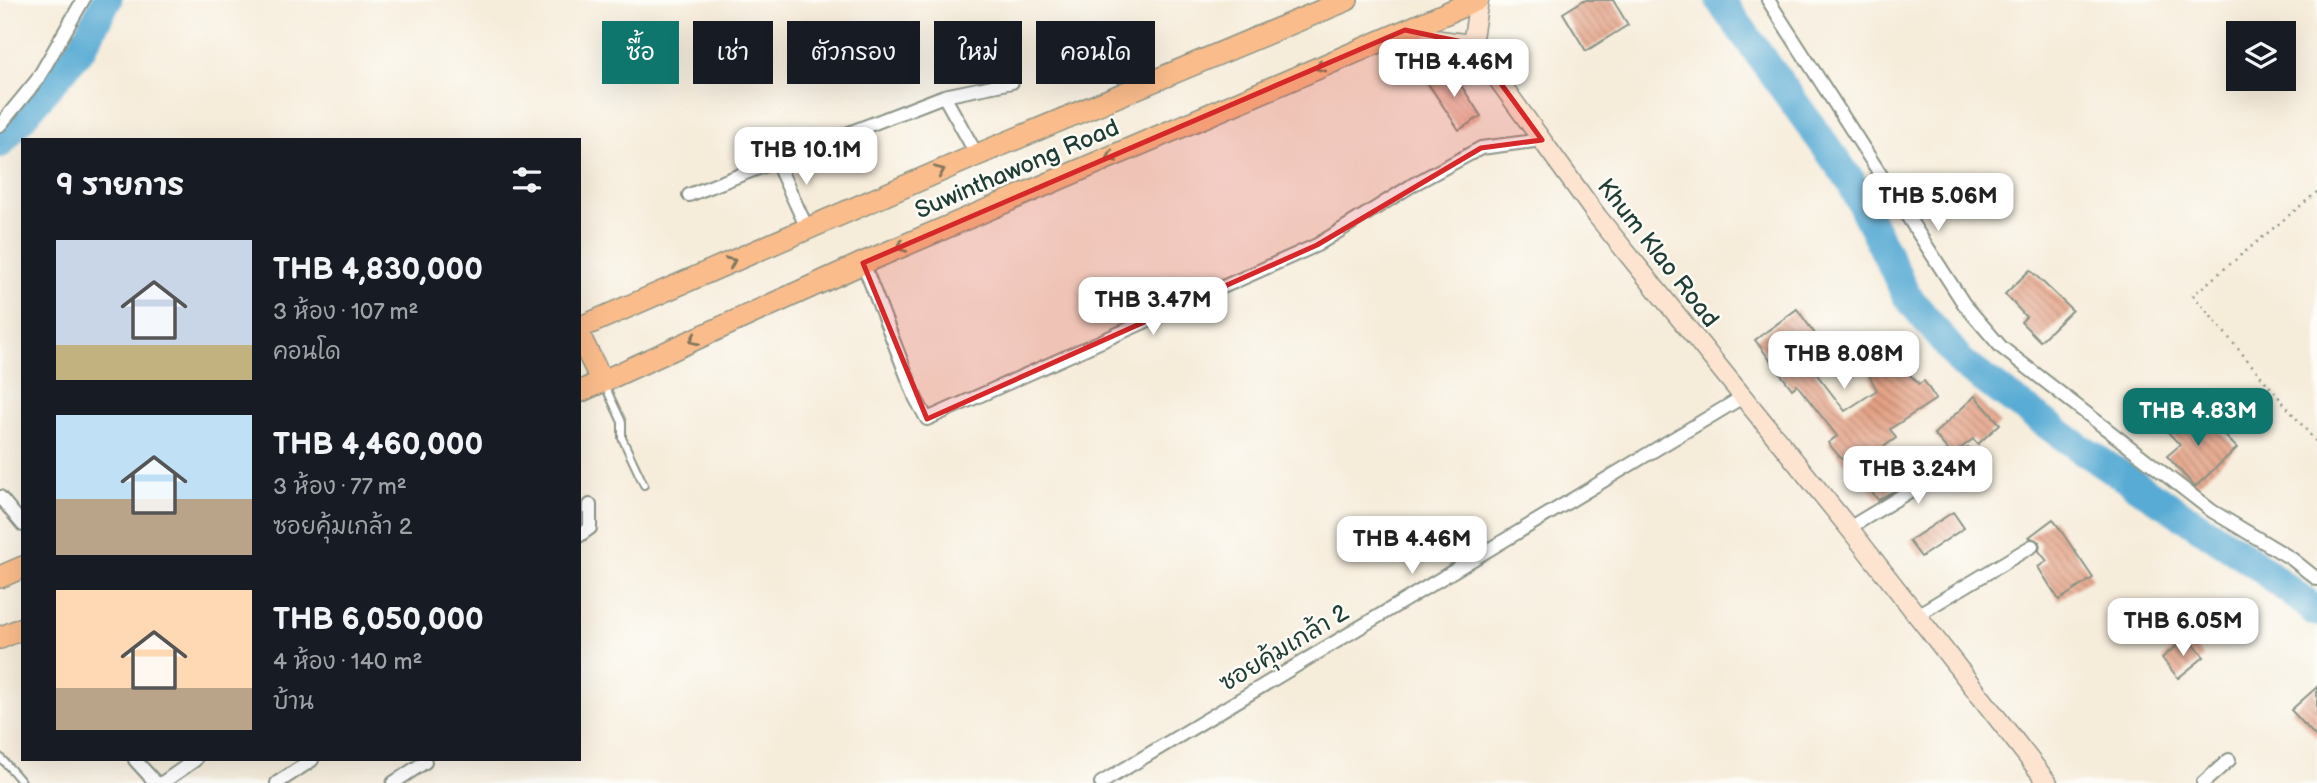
<!DOCTYPE html>
<html lang="th">
<head>
<meta charset="utf-8">
<style>
  body { margin:0; font-family:"Balsamiq Sans","Playpen Sans Thai",sans-serif; background:#20242c; color:#f1f3f6; height:100vh; display:flex; flex-direction:column; font-size:26px; white-space:nowrap }
  * { box-sizing:border-box; margin:0 }
  p { font-size:23px; color:#9ea1a6 }
  .icon { flex:none; width:38px; height:38px; fill:none; stroke:currentColor; stroke-width:2; stroke-linecap:round; stroke-linejoin:round }
  .map { position:relative; flex:1; overflow:hidden }
  .drawer { position:absolute; left:21px; top:138px; width:560px; height:623px; display:flex; flex-direction:column; background:#171b24; border-radius:0px; box-shadow:0 7px 28px #0002 }
  .drawer>* { flex:none }
  .hud { position:absolute; left:602px; top:21px; width:665px; height:63px; display:flex; gap:14px }
  .fabs { position:absolute; left:2226px; top:21px; display:grid; gap:14px }
  .fabs a { display:grid; place-items:center; width:70px; height:70px; border-radius:0px; background:#171b24; box-shadow:0 7px 28px #0002; font-size:35px }
  .price { position:absolute; translate:-50% -60px; padding:0 16px; border-radius:14px; background:#fff; color:#222; font-size:23px; line-height:46px; filter:drop-shadow(0 2px 4px #0008) }
  .price::after { content:''; position:absolute; left:50%; top:42px; width:21px; height:16px; margin-left:-10px; background:inherit; clip-path:polygon(0 0,100% 0,50% 100%) }
  .price.active { background:#0f766e; color:#fff }
  ul { padding:0; list-style:none }
  li { display:flex; align-items:center; gap:21px; height:175px; padding:0 35px }
  li span { display:grid; place-items:center; flex:none; width:196px; height:140px; border-radius:0px; color:#555 }
  li>.icon { margin-inline-start:auto }
  span .icon { width:84px; height:84px; fill:#fffc; stroke-width:1 }
  li b { font-size:30px }
  h2 { display:flex; justify-content:space-between; align-items:center; height:84px; padding:0 35px; font-size:30px }
  .chip { padding:0 24px; border-radius:0px; background:#171b24; box-shadow:0 7px 28px #0002; font-size:24px; line-height:63px }
  .chip.active { background:#0f766e; color:#fff }
  .map>svg:first-child { display:block }
  .lines { fill:none; stroke-linecap:round; stroke-linejoin:round }
  .river { stroke:#59abd4; stroke-width:30 }
  .building { fill:url(#building-back-hatch) }
  .service-casing { stroke:#8a9487; stroke-width:10 }
  .minor-casing { stroke:#8a9487; stroke-width:16 }
  .secondary-casing { stroke:#8a9487; stroke-width:21 }
  .trunk-casing { stroke:#8a9487; stroke-width:24 }
  .path { stroke:#8a9487; stroke-width:2.5; stroke-dasharray:2 5; stroke-linecap:butt }
  .service { stroke:#fff; stroke-width:6 }
  .minor { stroke:#fff; stroke-width:12 }
  .secondary { stroke:#fde4d1; stroke-width:18 }
  .trunk { stroke:#fabc8b; stroke-width:21 }
  .oneway { stroke:#82765b }
  .marked { fill:#d62828; fill-opacity:0.2; stroke:#d62828; stroke-width:5; stroke-linejoin:round }
  .labels { text-anchor:middle; dominant-baseline:central; stroke-width:5; stroke-linejoin:round; paint-order:stroke }
  .street-label { font-size:24px; fill:#1f3d34; stroke:#fdfcf7 }
</style>
</head>
<body>
<div class="map">
<svg width="2317" height="783" viewBox="0 0 2317 783">
  <defs>
    <pattern id="building-back-hatch" width="6" height="6" patternUnits="userSpaceOnUse" patternTransform="scale(1.75)"><rect width="6" height="6" fill="#e4a185"/><path d="M-1 5l2 2M0 0l6 6M5-1l2 2" fill="none" stroke="#b8846e"/></pattern>
  </defs>
  <rect width="100%" height="100%" fill="#fdfcf7"/>
  <filter id="ink" filterUnits="userSpaceOnUse"><feTurbulence type="fractalNoise" baseFrequency=".0143" numOctaves="2"/><feDisplacementMap in="SourceGraphic" scale="14" xChannelSelector="R" yChannelSelector="G"/><feConvolveMatrix kernelMatrix="1 2 1 2 8 2 1 2 1" color-interpolation-filters="sRGB"/></filter>
  <filter id="wash" filterUnits="userSpaceOnUse"><feTurbulence type="fractalNoise" baseFrequency=".00686" numOctaves="4" result="noise"/><feDisplacementMap in="SourceGraphic" scale="28" xChannelSelector="R" yChannelSelector="G"/><feGaussianBlur stdDeviation="1.57" result="paint"/><feColorMatrix in="noise" values="0 0 0 0 0 0 0 0 0 0 0 0 0 0 0 0 0 1.4 0 .05"/><feComposite in="paint" operator="in"/></filter>
  <g filter="url(#wash)">
    <rect width="100%" height="100%" fill="#f6ecda"/>
    <g class="lines">
      <!-- river -->
      <path class="river" d="M1720,0L1850,180L1907,296L1963,364L2080,448L2249,559L2317,612
        M0,143L82,47L107,0"/>
    </g>
    <g id="blocks">
      <!-- building -->
      <path class="building" d="M1584,0H1613L1628,25L1586,51L1563,13Z
        M1449,67L1481,116L1459,130L1427,82Z
        M2030,270L2072,310L2040,341L2021,322L2026,317L2005,294Z
        M1797,309L1833,359L1815,372L1845,411L1877,390L1869,375L1900,357L1911,376L1919,384L1924,381L1936,399L1890,429L1896,438L1851,470L1828,443L1837,436L1797,385L1792,389L1755,340Z
        M1975,396L2000,424L1978,444L1973,439L1952,455L1934,434Z
        M2182,413L2197,429L2208,418L2237,448L2195,487L2167,456L2180,445L2165,429Z
        M1884,475L1895,490L1878,500L1868,487Z
        M1953,512L1964,528L1921,557L1909,541Z
        M2053,519L2093,578L2059,600L2038,567L2047,561L2039,551L2040,542L2029,537Z
        M2188,637L2204,657L2178,678L2162,658Z
        M2317,687V738L2291,710Z"/>
    </g>
  </g>
  <g filter="url(#ink)">
    <use href="#blocks" fill-opacity="0" stroke="#8a9487" stroke-width="2"/>
    <g class="lines">
      <defs>
        <path id="service" d="M605,386L622,422V438L644,485
          M0,757L23,783"/>
        <path id="minor" d="M1768,0L1964,304L2001,347L2212,511L2292,559L2317,579
          M944,96L977,155
          M0,125L37,80L83,0
          M775,159L807,228
          M689,195L944,96L1012,82
          M863,263L916,399L927,419L1317,245L1414,184L1481,148L1542,140
          M0,497L23,525
          M1849,528L1969,455
          M579,536L590,528V505
          M1917,615L2032,546
          M135,760L156,783
          M162,783L195,760
          M277,783L312,760
          M393,783L425,762
          M1101,783L1741,398
          M2203,783L2229,760"/>
        <path id="secondary" d="M1479,0L1472,44L1597,216L1849,528L2048,783
          M1405,30L1440,40L1472,44"/>
        <path id="trunk" d="M579,328L977,155L1347,0
          M579,335L602,381
          M579,392L863,263L1477,0
          M0,577L23,567
          M0,638L23,628"/>
      </defs>
      <!-- service casing -->
      <use href="#service" class="service-casing"/>
      <!-- minor casing -->
      <use href="#minor" class="minor-casing"/>
      <!-- secondary casing -->
      <use href="#secondary" class="secondary-casing"/>
      <!-- trunk casing -->
      <use href="#trunk" class="trunk-casing"/>
      <!-- path -->
      <path class="path" d="M2317,192L2193,295L2317,443"/>
      <!-- service -->
      <use href="#service" class="service"/>
      <!-- minor -->
      <use href="#minor" class="minor"/>
      <!-- secondary -->
      <use href="#secondary" class="secondary"/>
      <!-- trunk -->
      <use href="#trunk" class="trunk"/>
    </g>
    <!-- one-way arrows -->
    <defs><path id="oneway-chevron" d="M-2-3.5L2.5 0L-2 3.5" fill="none" stroke-width="1.6" stroke-linecap="round" stroke-linejoin="round" transform="scale(1.75)"/></defs>
    <g class="oneway">
      <use href="#oneway-chevron" transform="translate(1320 67) rotate(156)"/>
      <use href="#oneway-chevron" transform="translate(1111 157) rotate(157)"/>
      <use href="#oneway-chevron" transform="translate(940 171) rotate(-23)"/>
      <use href="#oneway-chevron" transform="translate(901 247) rotate(157)"/>
      <use href="#oneway-chevron" transform="translate(731 262) rotate(-24)"/>
      <use href="#oneway-chevron" transform="translate(694 340) rotate(156)"/>
    </g>
  </g>
  <!-- marked area -->
  <path class="marked" d="M1405,30L1472,44L1542,140L1481,148L1317,245L927,419L863,263Z"/>
  <g class="labels">
    <!-- street labels -->
    <g class="street-label">
      <text transform="translate(1017 169) rotate(-23)">Suwinthawong Road</text>
      <text transform="translate(1658 253) rotate(52)">Khum Klao Road</text>
      <text transform="translate(1284 648) rotate(-31)">ซอยคุ้มเกล้า 2</text>
    </g>
  </g>
</svg>
<div class="fabs">
<a><svg class="icon" aria-label="layers" viewBox="0 0 24 24"><path d="M12 4l9 5-9 5-9-5zM3 14l9 5 9-5"/></svg></a>
</div>
<b class="price" style="left:1454px;top:99px">THB 4.46M</b>
<b class="price" style="left:806px;top:187px">THB 10.1M</b>
<b class="price" style="left:1938px;top:233px">THB 5.06M</b>
<b class="price" style="left:1153px;top:337px">THB 3.47M</b>
<b class="price" style="left:1844px;top:391px">THB 8.08M</b>
<b class="price active" style="left:2198px;top:448px">THB 4.83M</b>
<b class="price" style="left:1918px;top:506px">THB 3.24M</b>
<b class="price" style="left:1412px;top:576px">THB 4.46M</b>
<b class="price" style="left:2183px;top:658px">THB 6.05M</b>
<div class="hud">
<a class="chip active">ซื้อ</a>
<a class="chip">เช่า</a>
<a class="chip">ตัวกรอง</a>
<a class="chip">ใหม่</a>
<a class="chip">คอนโด</a>
</div>
<section class="drawer">
<h2>9 รายการ<svg class="icon" aria-label="filters" viewBox="0 0 24 24"><path d="M4 7h16M4 17h16"/><circle cx="9" cy="7" r="2"/><circle cx="15" cy="17" r="2"/></svg></h2>
<ul>
<li><span style="background:linear-gradient(#c9d6e8 75%,#c2b280 0)"><svg class="icon" aria-label="home" viewBox="0 0 24 24"><path d="M3 11l9-7 9 7M6 9v11h12V9"/></svg></span><div><b>THB 4,830,000</b><p>3 ห้อง · 107 m²</p><p>คอนโด</p></div></li>
<li><span style="background:linear-gradient(#bfe0f5 60%,#b9a48a 0)"><svg class="icon" aria-label="home" viewBox="0 0 24 24"><path d="M3 11l9-7 9 7M6 9v11h12V9"/></svg></span><div><b>THB 4,460,000</b><p>3 ห้อง · 77 m²</p><p>ซอยคุ้มเกล้า 2</p></div></li>
<li><span style="background:linear-gradient(#ffd9b3 70%,#b9a48a 0)"><svg class="icon" aria-label="home" viewBox="0 0 24 24"><path d="M3 11l9-7 9 7M6 9v11h12V9"/></svg></span><div><b>THB 6,050,000</b><p>4 ห้อง · 140 m²</p><p>บ้าน</p></div></li>
</ul>
</section>
</div>
</body>
</html>
